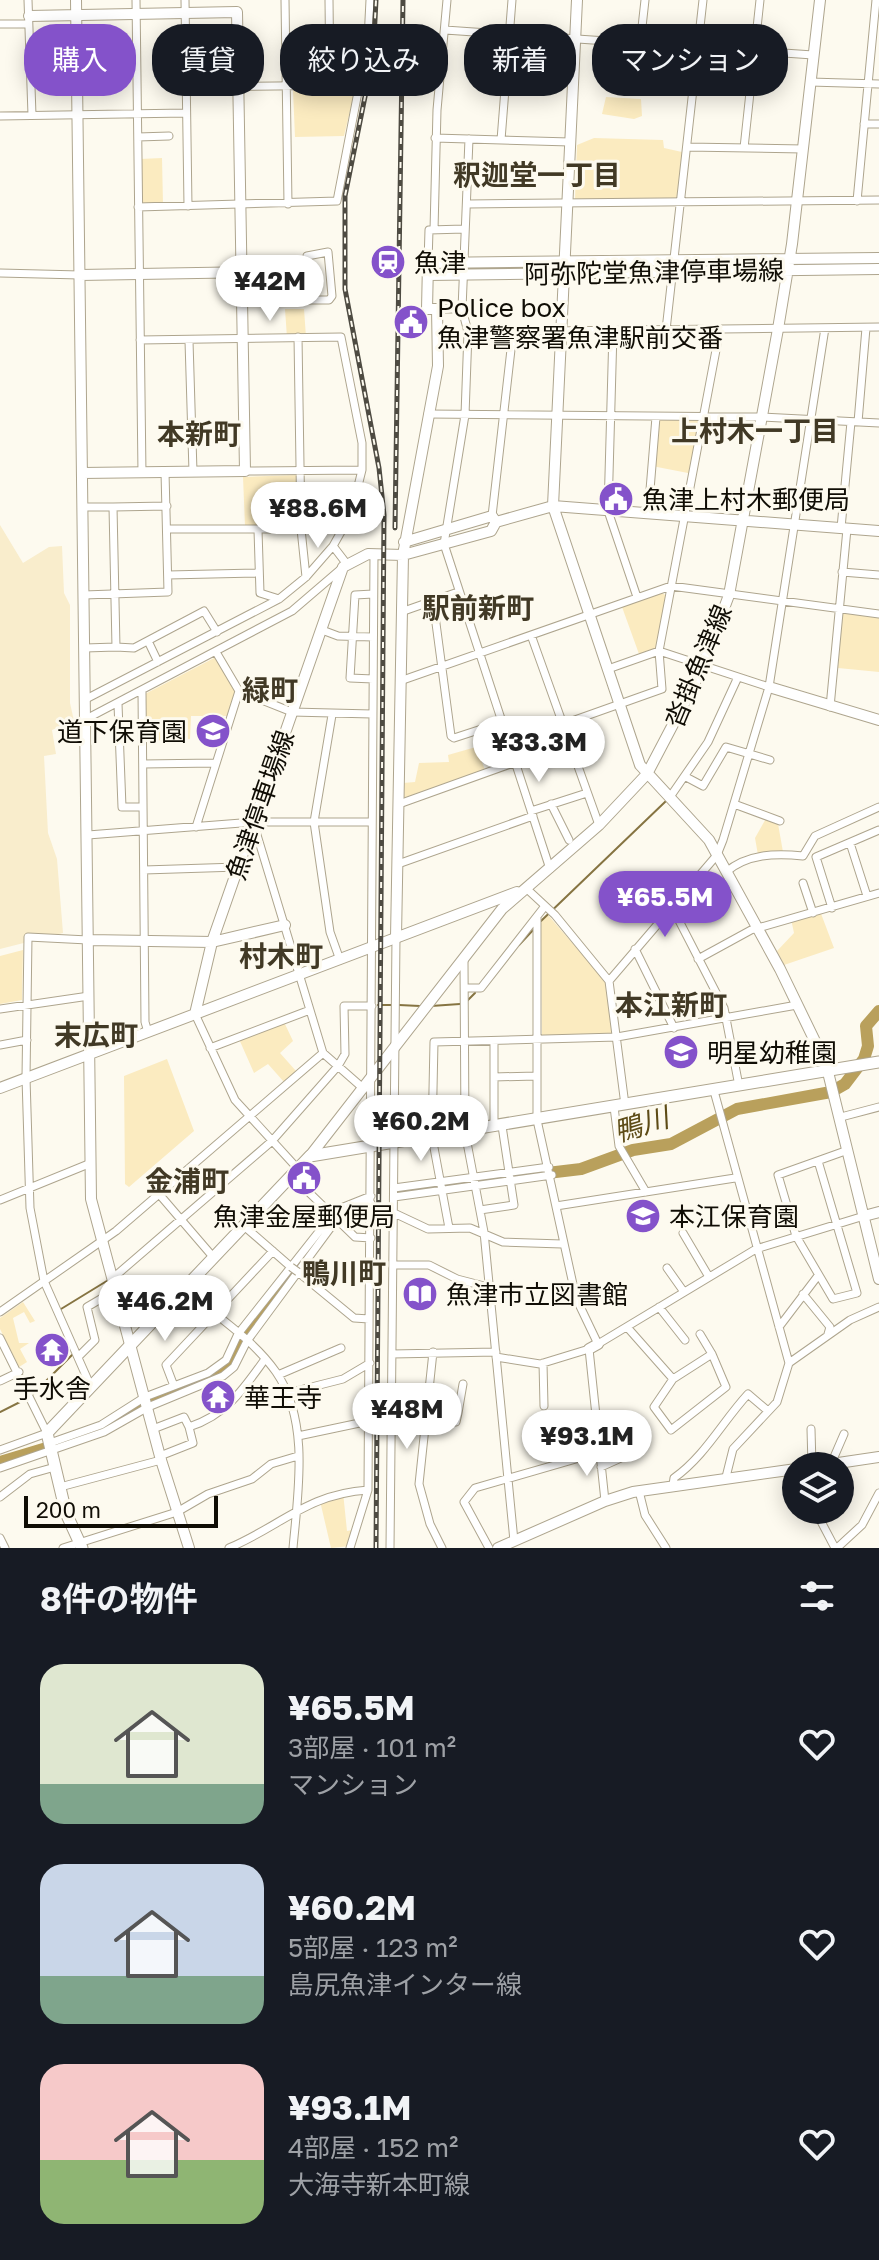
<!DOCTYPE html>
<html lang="ja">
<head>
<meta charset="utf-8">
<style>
  body { margin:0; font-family:"Golos Text","Noto Sans JP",sans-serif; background:#20242c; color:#f1f3f6; height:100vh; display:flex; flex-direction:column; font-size:30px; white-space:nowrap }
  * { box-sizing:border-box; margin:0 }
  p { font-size:26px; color:#9ea1a6 }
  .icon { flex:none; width:44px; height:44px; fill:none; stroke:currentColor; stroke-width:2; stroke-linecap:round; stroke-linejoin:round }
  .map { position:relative; height:1548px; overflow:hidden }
  .panel { display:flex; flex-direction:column; background:#171b24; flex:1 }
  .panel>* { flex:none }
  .hud { position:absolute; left:24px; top:24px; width:832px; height:72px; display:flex; gap:16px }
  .buttons { position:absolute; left:782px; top:1452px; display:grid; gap:16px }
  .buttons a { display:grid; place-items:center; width:72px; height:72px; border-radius:50%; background:#171b24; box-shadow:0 4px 20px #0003; font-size:40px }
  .scale { position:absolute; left:24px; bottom:20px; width:194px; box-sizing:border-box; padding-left:8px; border:4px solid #100d05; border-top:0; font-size:22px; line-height:28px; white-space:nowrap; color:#100d05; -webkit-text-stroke:6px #fdfaef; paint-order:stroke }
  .price { position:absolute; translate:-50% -68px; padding:0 18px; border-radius:28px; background:#fff; color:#222; font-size:26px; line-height:52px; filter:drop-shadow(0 2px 4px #0008) }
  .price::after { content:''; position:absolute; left:50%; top:48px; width:24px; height:18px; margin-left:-12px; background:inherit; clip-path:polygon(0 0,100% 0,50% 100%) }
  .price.on { background:#8452ca; color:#fff }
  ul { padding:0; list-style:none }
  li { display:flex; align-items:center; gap:24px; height:200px; padding:0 40px }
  li span { display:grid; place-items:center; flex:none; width:224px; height:160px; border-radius:24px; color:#555 }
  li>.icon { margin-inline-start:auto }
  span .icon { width:96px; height:96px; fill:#fffc; stroke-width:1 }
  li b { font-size:34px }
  h2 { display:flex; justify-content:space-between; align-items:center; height:96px; padding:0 40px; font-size:34px }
  .chip { padding:0 28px; border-radius:32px; background:#171b24; box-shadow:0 4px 20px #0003; font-size:28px; line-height:72px }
  .chip.on { background:#8452ca; color:#fff }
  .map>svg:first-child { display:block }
  .built { fill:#f9edcc }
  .green { fill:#fbebc0 }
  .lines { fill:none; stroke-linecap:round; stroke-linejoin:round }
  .stream { stroke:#867442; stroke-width:2 }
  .river { stroke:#b9a05c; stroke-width:12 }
  .street-casing { stroke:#aea58e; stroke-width:9 }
  .secondary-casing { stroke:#aea58e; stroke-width:12 }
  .primary-casing { stroke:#aea58e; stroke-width:13 }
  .street { stroke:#fff; stroke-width:7 }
  .secondary { stroke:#fff; stroke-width:10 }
  .primary { stroke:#fff; stroke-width:11 }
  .rail-casing { stroke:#4e4b42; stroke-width:5 }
  .rail { stroke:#fdfaef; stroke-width:2; stroke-dasharray:6; stroke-linecap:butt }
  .street-bridge-casing { stroke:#aea58e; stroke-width:9; stroke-linecap:butt }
  .street-bridge { stroke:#fff; stroke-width:7 }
  .labels { text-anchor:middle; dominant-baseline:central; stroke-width:6; stroke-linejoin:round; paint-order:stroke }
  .poi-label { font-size:26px; fill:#100d05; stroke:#fdfaef; text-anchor:start }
  .street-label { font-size:26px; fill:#100d05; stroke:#fdfaef }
  .neighbourhood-label { font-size:28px; font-weight:bold; fill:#413925; stroke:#fdfaef }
  .water-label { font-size:28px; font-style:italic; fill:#5d4b16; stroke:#fdfaef }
</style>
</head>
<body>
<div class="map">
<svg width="879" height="1548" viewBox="0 0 879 1548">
  <rect width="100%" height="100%" fill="#fdfaef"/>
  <!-- built -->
  <path class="built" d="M0,525L23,563L49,547L62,546L64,593L70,605V703L74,721L52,730L56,754L44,756L48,833L57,859L63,933L0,949Z"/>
  <!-- green -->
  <path class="green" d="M293,90H355L344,136L295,137Z
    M606,97L641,99L642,116L634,119L602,114Z
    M594,138L663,140L664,148L682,152L677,201L575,199L577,145Z
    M162,158L163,204H143L140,159Z
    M285,309H304L306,337L287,338Z
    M704,416L693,474L652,466L656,417Z
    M298,475L299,525L245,526L243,477Z
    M662,593L667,596L656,648L639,654L622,607Z
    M842,613L879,618V672L838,668Z
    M216,657L236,692L227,716H191L190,739L146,741L143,695Z
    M476,747L485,770L403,798V783L415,782L419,763L449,762L448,755Z
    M768,815L777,818L783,852L758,855L755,838Z
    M820,911L834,948L784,965L777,951L794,933L791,919Z
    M548,915L607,983L612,1033L542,1036L541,921Z
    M23,950L22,1000L0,1004V956Z
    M284,1022L293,1041L280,1053L296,1071L284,1082L268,1064L254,1073L239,1039Z
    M167,1059L194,1131L129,1187L125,1184L124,1076Z
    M23,1302L35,1321L30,1323L24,1312L13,1318L19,1343H29L20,1349L27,1362L19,1367L0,1329V1318Z
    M343,1492L347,1531L357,1529L351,1546L331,1548L320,1501Z"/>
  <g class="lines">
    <!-- stream -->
    <path class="stream" d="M541,921L666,801
      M519,945L534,929
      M466,1002L475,993
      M378,1005H392
      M399,1005L420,1006
      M431,1006L460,1004
      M61,1309L110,1279
      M31,1396L72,1355
      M0,1412L26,1399"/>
    <!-- river -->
    <path class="river" d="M539,1174L581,1169L633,1150L671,1144L737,1109L831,1092L845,1084L864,1059L868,1046L866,1026L879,1011
      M409,1191L442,1187
      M98,1432L135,1408L224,1370L234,1362L249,1332L291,1275
      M0,1462L73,1440"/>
    <defs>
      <path id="street" d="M28,0L32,115
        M136,0L142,473
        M185,0L188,206
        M285,0L288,204
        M329,0L330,86
        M0,24H28
        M445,30L813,55
        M640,45L645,0
        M810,82L879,84
        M187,87L360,85
        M0,116L186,113
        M864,124H879
        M138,137L169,136
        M435,138L570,142
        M469,139L462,309L468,332L465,415L444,544L550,869
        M501,140L512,0
        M687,147L803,149
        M744,148L760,0
        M857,201L876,0
        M468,204L879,200
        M138,207L337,201L368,40L370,0
        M434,230L437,110L447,0
        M328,252L332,296L329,300H309L307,256Z
        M428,263L429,230L464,229
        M0,273L80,275
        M437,309H462
        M666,330L703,0
        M613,331L608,511L637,597
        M468,332L879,327
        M298,337L301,529L306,577
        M189,341L193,472
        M428,414L761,417L879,423
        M858,422L866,328
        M245,471L362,470
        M83,507H113
        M648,514L656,417
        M492,516L513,332
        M841,528L851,422
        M168,529H301
        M258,530L260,593L279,599
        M333,546L346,563
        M842,572L879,575
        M168,575L258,573
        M84,595L168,592L165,472
        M433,601L451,736L454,738L503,722
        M401,612L458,592
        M322,630L338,636L373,637
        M531,635L599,825
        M148,641L158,662
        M116,647L134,648L204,611L217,632
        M85,648L116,647L113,507L167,506
        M216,652L239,691L292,712L372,714
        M608,669L659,651L769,687
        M373,679L350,678L355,595L373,594
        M400,681L671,586L879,614
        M142,692L145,1022L148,1032
        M86,699L279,599L306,577L333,546L351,514L362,470V443L341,337L140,340
        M118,704L122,807H143
        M830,707L847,529
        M332,715L314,822L330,932L340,960
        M86,719L292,611L341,569
        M510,743L662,689L659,651L720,329
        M143,764L215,763
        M686,777L703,786L726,747L770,760
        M670,797L708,742L738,677
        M399,804L516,762
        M551,804L569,840
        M734,804L780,821
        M531,811L587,793
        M254,825L323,1053L364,1089
        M196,827L239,691
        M88,835L254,822H372
        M850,843L867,896
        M398,864L533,816
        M144,870L238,867
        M726,872C747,854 775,853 803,856L815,836L879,807
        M803,883L813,913
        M527,889L555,915L609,981L625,1105
        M672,907L724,1008L739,1086
        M832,908L816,857L879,830
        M537,917V1120L576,1298L598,1344L756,1249L864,1216
        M88,940L28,937L26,1078L30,1208L44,1281L91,1387
        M635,949L674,1028
        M698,959L751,930L879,893
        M464,961L465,1132L484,1232L514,1541
        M609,981L717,855L723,840L769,687L825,328
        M466,988H481L545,906
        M0,1009L89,996
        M195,1014L235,1100L298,1169
        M0,1045L27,1040
        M210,1048L310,1010
        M494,1077L536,1076
        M714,1091L789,1363L777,1402L733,1449L726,1477
        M614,1107L619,1146L646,1192
        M841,1117L879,1107
        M494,1127V1041
        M818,1161L857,1293L833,1299L796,1236L778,1175L848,1150
        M292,1176L355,1237L371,1238
        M394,1188L549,1167
        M159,1194L214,1258
        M394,1197L552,1175
        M0,1200L91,1163
        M556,1206L735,1178
        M480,1210L514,1205L502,1126
        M394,1213L428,1229L470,1228L503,1242L562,1244
        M244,1226L291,1267
        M449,1228L432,1137L434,1042L617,1037L797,1005
        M683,1233L709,1277
        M393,1265H429L457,1279L488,1287
        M667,1268L684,1292
        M298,1272L354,1318L369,1319
        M113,1278L272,1141L338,1066L345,1054L344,1006H372
        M184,1289C215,1315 253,1339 276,1372C310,1421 298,1492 293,1548
        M803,1294L830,1327L828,1334
        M659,1307L685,1340
        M0,1312L116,1231L323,1053
        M627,1327L673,1379L712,1354L726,1387L671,1430L654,1407L673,1379
        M779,1327L817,1277
        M700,1334L712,1354
        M0,1338L47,1433L0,1450
        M433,1352L419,1484L430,1524L442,1548
        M392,1354L496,1352
        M78,1357L95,1340L87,1307L116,1290
        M496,1357L540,1364L589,1349L605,1501
        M543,1363L544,1406
        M789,1363L850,1320L879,1307
        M278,1375L341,1348
        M0,1381L19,1372
        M174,1386L166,1365L273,1251
        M288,1393L343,1379L370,1363
        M425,1407L458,1413L456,1422
        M458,1413L463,1384
        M153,1429L184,1417L189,1427
        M811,1429L812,1466
        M555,1432L597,1427
        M298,1436L369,1421
        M50,1443L101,1425L145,1397L208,1373L226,1360L238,1334L336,1210L371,1196
        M160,1456L193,1443L189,1427C226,1415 243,1390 265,1359
        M831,1464L844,1434
        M601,1467L632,1453
        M0,1468L104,1432L148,1407L223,1376L234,1367L247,1341L337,1219L346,1211L371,1203
        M673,1485L674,1478C705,1456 723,1421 748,1394L768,1411
        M60,1487L161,1460
        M639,1491L645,1515L666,1548
        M0,1497L30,1474L55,1467
        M815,1510L835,1548
        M0,1538L5,1548
        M63,1548L177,1512L208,1494L252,1479L271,1464L298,1456
        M229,1548C281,1526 307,1494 368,1490
        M350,1548L368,1490L374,554
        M390,1548L396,937
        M489,1548L464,1502L475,1488L600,1452
        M837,1548L862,1525L879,1493"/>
      <path id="secondary" d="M76,0L91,1199L161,1460L189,1548
        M577,0L553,506L640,765L709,840L780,969L826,1064L879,1279
        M29,16L237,12L245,471L82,473
        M80,275L306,271
        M428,275L879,269
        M404,542L492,516L496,522L553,506L879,531
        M769,687L879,720
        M396,937L403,555L491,531L496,522
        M88,940L212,942L285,925
        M195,1014L212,942L343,567L368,554L403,555L438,366L437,309H427L428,263L879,258
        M0,1088L517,892
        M310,1156L502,909L599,825L647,774L700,673L729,595L778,329L792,244L820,0
        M864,1216L879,1212
        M589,1349L598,1344
        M818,1466L879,1457
        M498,1548L605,1501L633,1492L796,1469"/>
      <path id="primary" d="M82,1548L66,1513L47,1433L310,1156L879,1062"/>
    </defs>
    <!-- street casing -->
    <use href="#street" class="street-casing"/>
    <!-- secondary casing -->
    <use href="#secondary" class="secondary-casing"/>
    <!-- primary casing -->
    <use href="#primary" class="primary-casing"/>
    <!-- street -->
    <use href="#street" class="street"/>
    <!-- secondary -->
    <use href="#secondary" class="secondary"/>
    <!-- primary -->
    <use href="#primary" class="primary"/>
    <defs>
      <path id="rail" d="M395,528L403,0
        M376,1548L384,515L379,468L345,289V196L373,57L376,0"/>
    </defs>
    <!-- rail casing -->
    <use href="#rail" class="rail-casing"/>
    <!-- rail -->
    <use href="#rail" class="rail"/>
    <defs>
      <path id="street-bridge" d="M291,1267L298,1272"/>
    </defs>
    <!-- street-bridge casing -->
    <use href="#street-bridge" class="street-bridge-casing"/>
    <!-- street-bridge -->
    <use href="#street-bridge" class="street-bridge"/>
  </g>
  <!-- icons -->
  <defs>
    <symbol id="station-disc" viewBox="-11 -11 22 22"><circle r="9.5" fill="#8452ca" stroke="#fdfaef"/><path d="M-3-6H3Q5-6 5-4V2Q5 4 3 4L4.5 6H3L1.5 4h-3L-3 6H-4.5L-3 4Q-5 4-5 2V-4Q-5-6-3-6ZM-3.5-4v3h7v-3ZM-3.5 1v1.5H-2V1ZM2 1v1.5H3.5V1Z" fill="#fff"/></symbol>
    <symbol id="civic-disc" viewBox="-11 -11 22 22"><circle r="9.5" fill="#8452ca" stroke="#fdfaef"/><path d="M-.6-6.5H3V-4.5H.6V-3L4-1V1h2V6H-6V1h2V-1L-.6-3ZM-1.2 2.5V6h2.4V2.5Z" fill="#fff"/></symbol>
    <symbol id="school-disc" viewBox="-11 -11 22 22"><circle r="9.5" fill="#8452ca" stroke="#fdfaef"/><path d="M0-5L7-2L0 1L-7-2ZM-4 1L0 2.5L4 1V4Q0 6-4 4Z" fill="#fff"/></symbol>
    <symbol id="library-disc" viewBox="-11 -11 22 22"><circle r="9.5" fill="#8452ca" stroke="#fdfaef"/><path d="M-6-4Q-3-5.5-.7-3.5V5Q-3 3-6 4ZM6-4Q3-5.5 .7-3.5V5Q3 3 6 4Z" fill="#fff"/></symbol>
    <symbol id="temple-disc" viewBox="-11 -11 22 22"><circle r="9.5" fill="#8452ca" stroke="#fdfaef"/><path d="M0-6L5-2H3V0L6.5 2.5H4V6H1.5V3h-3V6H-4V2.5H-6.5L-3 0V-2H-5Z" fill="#fff"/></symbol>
  </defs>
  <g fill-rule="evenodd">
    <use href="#station-disc" x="368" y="242" width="40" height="40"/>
    <use href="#civic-disc" x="391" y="302" width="40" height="40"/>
    <use href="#civic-disc" x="596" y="479" width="40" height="40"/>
    <use href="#school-disc" x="193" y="711" width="40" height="40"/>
    <use href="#school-disc" x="661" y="1032" width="40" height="40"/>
    <use href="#civic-disc" x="284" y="1158" width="40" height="40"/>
    <use href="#school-disc" x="623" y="1196" width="40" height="40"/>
    <use href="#library-disc" x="400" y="1274" width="40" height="40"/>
    <use href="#temple-disc" x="32" y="1330" width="40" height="40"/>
    <use href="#temple-disc" x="198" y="1377" width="40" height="40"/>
  </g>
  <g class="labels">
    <!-- poi labels -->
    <g class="poi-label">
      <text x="414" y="262">魚津</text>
      <text x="437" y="307">Police box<tspan x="437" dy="30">魚津警察署魚津駅前交番</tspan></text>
      <text x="642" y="499">魚津上村木郵便局</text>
      <text x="187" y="731" text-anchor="end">道下保育園</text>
      <text x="707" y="1052">明星幼稚園</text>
      <text x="304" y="1216" text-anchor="middle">魚津金屋郵便局</text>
      <text x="669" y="1216">本江保育園</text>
      <text x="446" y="1294">魚津市立図書館</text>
      <text x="52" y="1388" text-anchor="middle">手水舎</text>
      <text x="244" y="1397">華王寺</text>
    </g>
    <!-- street labels -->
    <g class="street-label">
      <text transform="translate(654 272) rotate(-1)">阿弥陀堂魚津停車場線</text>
      <text transform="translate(698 666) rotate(-67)">沓掛魚津線</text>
      <text transform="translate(260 805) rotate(-71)">魚津停車場線</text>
    </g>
    <!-- neighbourhood labels -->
    <g class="neighbourhood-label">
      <text x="537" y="174">釈迦堂一丁目</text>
      <text x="755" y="430">上村木一丁目</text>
      <text x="199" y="433">本新町</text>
      <text x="478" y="607">駅前新町</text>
      <text x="270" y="689">緑町</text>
      <text x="281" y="955">村木町</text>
      <text x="671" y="1004">本江新町</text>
      <text x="96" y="1034">末広町</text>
      <text x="187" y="1180">金浦町</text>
      <text x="344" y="1272">鴨川町</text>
    </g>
    <!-- water labels -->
    <g class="water-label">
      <text transform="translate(641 1124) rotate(-17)">鴨川</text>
    </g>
  </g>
</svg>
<div class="buttons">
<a><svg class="icon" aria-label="layers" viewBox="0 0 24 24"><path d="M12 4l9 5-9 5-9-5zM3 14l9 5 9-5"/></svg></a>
</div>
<div class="scale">200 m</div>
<b class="price" style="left:270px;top:323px">¥42M</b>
<b class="price" style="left:318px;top:550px">¥88.6M</b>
<b class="price" style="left:539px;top:784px">¥33.3M</b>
<b class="price on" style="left:665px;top:939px">¥65.5M</b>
<b class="price" style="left:421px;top:1163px">¥60.2M</b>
<b class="price" style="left:165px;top:1343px">¥46.2M</b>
<b class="price" style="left:407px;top:1451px">¥48M</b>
<b class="price" style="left:587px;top:1478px">¥93.1M</b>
<div class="hud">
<a class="chip on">購入</a>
<a class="chip">賃貸</a>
<a class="chip">絞り込み</a>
<a class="chip">新着</a>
<a class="chip">マンション</a>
</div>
</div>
<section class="panel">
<h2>8件の物件<svg class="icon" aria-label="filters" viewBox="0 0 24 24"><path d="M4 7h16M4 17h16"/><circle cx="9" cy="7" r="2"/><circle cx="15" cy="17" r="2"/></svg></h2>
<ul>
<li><span style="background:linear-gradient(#dfe7d0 75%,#7fa58c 0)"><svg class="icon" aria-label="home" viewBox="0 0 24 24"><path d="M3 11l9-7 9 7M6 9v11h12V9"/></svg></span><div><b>¥65.5M</b><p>3部屋 · 101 m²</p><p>マンション</p></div><svg class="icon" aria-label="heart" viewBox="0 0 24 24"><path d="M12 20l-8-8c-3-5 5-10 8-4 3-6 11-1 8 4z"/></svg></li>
<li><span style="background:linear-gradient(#c9d6e8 70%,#7fa58c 0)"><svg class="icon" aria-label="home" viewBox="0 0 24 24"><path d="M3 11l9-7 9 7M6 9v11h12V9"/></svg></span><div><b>¥60.2M</b><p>5部屋 · 123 m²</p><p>島尻魚津インター線</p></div><svg class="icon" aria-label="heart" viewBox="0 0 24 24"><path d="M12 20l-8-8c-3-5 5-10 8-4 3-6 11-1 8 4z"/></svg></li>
<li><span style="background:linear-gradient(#f6c9c9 60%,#8fb573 0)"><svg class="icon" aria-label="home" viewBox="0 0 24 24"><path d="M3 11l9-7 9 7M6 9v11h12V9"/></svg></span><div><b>¥93.1M</b><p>4部屋 · 152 m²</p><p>大海寺新本町線</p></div><svg class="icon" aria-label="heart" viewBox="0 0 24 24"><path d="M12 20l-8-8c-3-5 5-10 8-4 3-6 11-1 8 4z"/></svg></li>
</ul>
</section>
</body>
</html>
